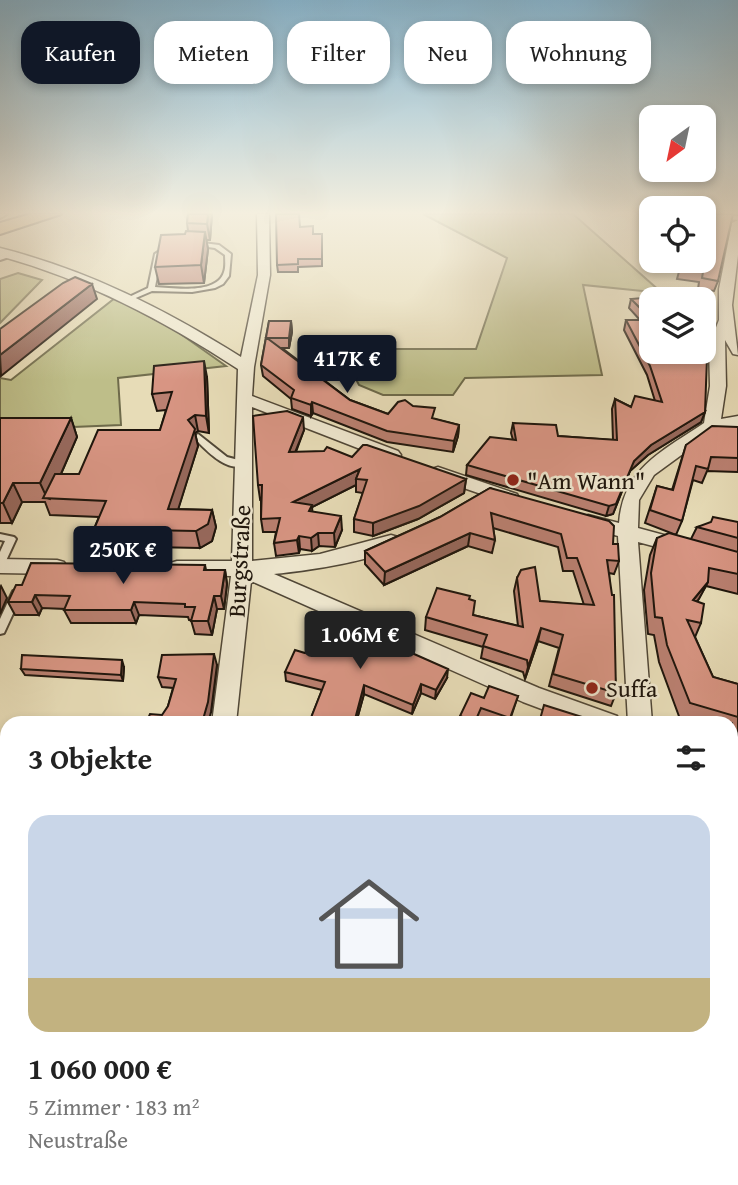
<!DOCTYPE html>
<html lang="de">
<head>
<meta charset="utf-8">
<style>
  body { margin:0; font-family:"Gentium Book Plus",serif; background:#f6f6f6; color:#222; height:100vh; display:flex; flex-direction:column; font-size:26px; white-space:nowrap }
  * { box-sizing:border-box; margin:0 }
  p { font-size:23px; color:#767676 }
  .icon { flex:none; width:38px; height:38px; fill:none; stroke:currentColor; stroke-width:2; stroke-linecap:round; stroke-linejoin:round }
  .map { position:relative; flex:1; overflow:hidden }
  .panel { position:absolute; left:0px; top:716px; width:738px; height:471px; display:flex; flex-direction:column; background:#fff; border-radius:21px 21px 0 0; box-shadow:0 4px 10px #0003 }
  .panel>* { flex:none }
  .guide { position:absolute; left:21px; top:21px; width:696px; height:63px; display:flex; gap:14px }
  .needle { width:46px; rotate:213deg }
  .fabs { position:absolute; left:639px; top:105px; display:grid; gap:14px }
  .fabs a { display:grid; place-items:center; width:77px; height:77px; border-radius:14px; background:#fff; box-shadow:0 4px 10px #0003; font-size:35px }
  .price { position:absolute; translate:-50% -60px; padding:0 16px; border-radius:7px; background:#111827; color:#fff; font-size:23px; line-height:46px; filter:drop-shadow(0 2px 4px #0008) }
  .price::after { content:''; position:absolute; left:50%; top:42px; width:21px; height:16px; margin-left:-10px; background:inherit; clip-path:polygon(0 0,100% 0,50% 100%) }
  .price.active { background:#222; color:#fff }
  ul { padding:0; list-style:none }
  li { display:grid; align-content:center; gap:14px; height:371px; padding:0 28px }
  li span { display:grid; place-items:center; height:217px; border-radius:21px; color:#555 }
  li>.icon { margin-inline-start:auto }
  span .icon { width:126px; height:126px; fill:#fffc; stroke-width:1 }
  li b { font-size:30px }
  h2 { display:flex; justify-content:space-between; align-items:center; height:84px; padding:0 28px; font-size:30px }
  .pill { padding:0 24px; border-radius:21px; background:#fff; box-shadow:0 4px 10px #0003; font-size:24px; line-height:63px }
  .pill.active { background:#111827; color:#fff }
  .map>svg:first-child { display:block }
  .green { fill:#bebe89; stroke:#6e6a4a; stroke-width:2 }
  .lines { fill:none; stroke-linecap:round; stroke-linejoin:round }
  .lane-casing { stroke:#504737; stroke-width:4 }
  .street-casing { stroke:#504737; stroke-width:3 }
  .primary-casing { stroke:#1e150c; stroke-width:4 }
  .lane { fill:#efe8d0; fill-rule:evenodd }
  .street { fill:#efe8d0; fill-rule:evenodd }
  .primary { fill:#e4be7c; fill-rule:evenodd }
  .wall { fill:#ba8071; stroke:#1e150c; stroke-width:2 }
  .shaded-wall { fill:#97685c; stroke:#1e150c; stroke-width:2 }
  .building { fill:#d89583; stroke:#1e150c; stroke-width:2 }
  .poi-dot { fill:#8f2418; stroke:#efe8d0; stroke-width:2.5 }
  .labels { text-anchor:middle; dominant-baseline:central; stroke-width:5; stroke-linejoin:round; paint-order:stroke }
  .poi-label { font-size:24px; fill:#1e150c; stroke:#efe8d0; text-anchor:start }
  .street-label { font-size:24px; fill:#1e150c; stroke:#efe8d0 }
</style>
</head>
<body>
<div class="map">
<svg width="738" height="1185" viewBox="0 0 738 1185">
  <rect width="100%" height="100%" fill="#e7dcb7"/>
  <filter id="stains"><feTurbulence type="fractalNoise" baseFrequency=".00286" numOctaves="4"/><feColorMatrix values="0 0 0 0 .2 0 0 0 0 .09 0 0 0 0 .02 0 0 0 .5 -.17"/></filter>
  <radialGradient id="worn" r=".72"><stop offset=".6" stop-color="#630" stop-opacity="0"/><stop offset="1" stop-color="#630" stop-opacity=".3"/></radialGradient>
  <!-- green -->
  <path class="green" d="M423,214H573L662,293L583,285L602,375L465,378L453,395H383L359,385L340,349H476L507,258Z
    M18,273L42,280L0,323V279Z
    M115,298L175,330L226,366L118,378L121,425L0,430V378L11,380Z
    M0,994L7,995V1180H371L370,1185H0Z"/>
  <g class="lines">
    <defs>
      <path id="lane" d="M0,214H7L0,218Z
        M704,214L738,216V220L704,217Z
        M195,242L219,245L231,254L229,276L223,284L215,288L192,292L152,291L131,300H127V298L148,288L155,254L158,252L161,254L155,287C173,288 217,295 224,272C226,267 225,260 225,255L215,248L193,245L192,244Z
        M10,253L13,255L12,256L0,260V256Z
        M198,434L227,457L246,462L247,464C229,475 207,451 195,439L194,437Z
        M0,534L14,537L16,539L5,563L0,567V552L5,541L0,540Z
        M17,590L22,594L4,633L0,634V619L13,591Z
        M738,1087V1105L732,1106V1089Z"/>
      <path id="street" d="M257,214H269L270,275L254,367L252,396L398,451L401,455L398,459H386L252,407V561L320,554L391,535L398,537L401,542C390,560 296,572 274,574L539,688L617,716L620,723H579L523,702L251,581L236,723H212L231,576L177,575L170,573L167,568L170,563L177,561H232L238,369C163,320 87,280 0,256V248C87,270 165,309 241,357L258,275Z
        M738,220V255L732,305L738,355L733,354L725,340L726,386L721,419L738,416V426L717,429L654,475L639,500L638,528L738,555V569L638,542L652,723H628L618,536L581,526L578,521L588,515L619,523C623,468 663,451 704,423L710,386L709,345L719,320V289L732,223Z
        M438,467L517,494L519,498L510,504L432,477L429,473L432,469Z
        M0,559L57,560L64,562L67,567L64,572L57,574L0,573Z
        M732,753L738,754V778L732,775Z
        M90,1180H126L125,1185H89Z"/>
      <path id="primary" d="M31,214H61L0,234V223Z"/>
    </defs>
    <!-- lane casing -->
    <use href="#lane" class="lane-casing"/>
    <!-- street casing -->
    <use href="#street" class="street-casing"/>
    <!-- primary casing -->
    <use href="#primary" class="primary-casing"/>
    <!-- lane -->
    <use href="#lane" class="lane"/>
    <!-- street -->
    <use href="#street" class="street"/>
    <!-- primary -->
    <use href="#primary" class="primary"/>
  </g>
  <!-- wall -->
  <path class="wall" d="M188,214H212L210,240H206L208,249L204,283L159,284L155,267L188,231L187,223Z
    M300,227L313,234H322V266L298,267V272H278L277,265Z
    M682,261H704L718,281L714,291L698,289L699,282L677,279Z
    M631,299H651V352L705,412L701,422L648,455L630,471L613,514L606,516L466,475L467,465L513,440L511,433L513,423L558,436L613,440L612,409L615,399L631,407L655,401L647,375L624,330L626,320H640L629,308Z
    M269,321H291L292,332L289,348H282L350,400L388,414L434,419L459,425L458,436L453,452L387,442L313,413L311,416L292,409L291,399L263,376L261,365Z
    M207,377L209,433L198,431L195,433L198,446L178,509L212,510L216,527L212,541L200,548L101,546L94,529L99,517L50,515L45,502H22L12,523H0V418H71L77,437L61,474H79L160,430L166,410L157,411L152,394Z
    M738,427V472L707,471L702,483L693,480L682,521L676,535L645,523L657,486L672,490L686,445Z
    M304,430L296,452L352,457L466,479L464,493L418,519L373,536L354,532V519L363,493L356,492V485L312,507V512L342,530L335,547L319,546L312,551L300,549L299,553L276,556L274,543L276,532H263L261,519V498L260,499L258,485Z
    M490,488L613,544L619,561L614,574L609,573L616,693L611,706L549,686L559,648L538,641L525,679L523,672L481,658L483,647L425,630L426,617L469,599L473,615L518,626L514,591L517,578L540,601L584,605L573,571H563L558,547L493,528L495,540L492,553L468,546L384,585L365,564V551L440,517Z
    M738,522V594L706,586L697,601L701,623L695,637L713,677L738,684V736L732,734V723H693L680,719L659,662L654,635L648,634L644,590L650,555L657,538L691,539L697,527Z
    M205,565L206,570H225L227,584L224,609H217L212,635L195,634L191,620H189L188,617L139,615L136,623H71L64,610L65,609L42,608L39,615H15L8,602L22,585Z
    M217,665L211,712L168,706L173,688L162,687L158,677Z
    M124,667L123,681L25,675L21,669Z
    M285,672L447,678L435,699L421,693L412,714L364,694L356,723H309L322,690L286,681Z
    M518,696L509,723H492L478,718L477,723H458L460,716L484,698Z
    M0,754L7,755V782L0,781Z
    M732,771L738,773V925L734,923L736,874L732,873Z
    M428,1180H732L738,1185H430Z"/>
  <!-- shaded-wall -->
  <path class="shaded-wall" d="M208,214H212L210,240L207,224Z
    M205,232L208,249L204,283L201,265Z
    M92,284L97,299L1,376L0,355Z
    M291,321L292,332L289,348V338Z
    M204,361L207,377L209,433L206,416Z
    M312,402L313,413L311,416V405Z
    M705,412L701,422L648,455L630,471L613,514L606,516L609,506L634,461L651,445Z
    M195,415L198,431L195,433L198,446L173,526L168,509L188,420Z
    M303,417L304,430L290,465L289,452Z
    M71,418L77,437L50,499L47,498L40,483Z
    M459,425L458,436L453,452L454,441Z
    M360,469L356,479V485L312,507L313,518L293,502Z
    M466,479L464,493L418,519L373,536V523Z
    M13,483L22,502L12,523L3,503Z
    M212,510L216,527L212,541L200,548L196,531Z
    M341,516L342,530L335,547L334,533Z
    M318,533L319,546L312,551L311,538Z
    M470,533L468,546L384,585L385,572Z
    M299,536L300,549L299,553L297,540Z
    M225,570L227,584L224,609L221,596Z
    M708,582L699,599L684,617L693,600Z
    M1,586L7,598L0,614V588Z
    M35,595L42,608L39,615L32,602Z
    M214,596L217,609L212,635L208,621Z
    M134,602L139,615L136,623L131,610Z
    M541,628L538,641L525,679L528,667Z
    M214,654L217,665L211,712L208,723H202Z
    M122,660L124,667L123,681L121,675Z
    M448,669L447,678L435,699L436,690Z
    M421,684V693L412,714L413,705Z
    M364,685V694L356,723H354Z"/>
  <!-- building -->
  <path class="building" d="M188,214H208L207,224L187,223Z
    M276,214H299L300,227L313,226V234H322V259H298V264L277,265Z
    M704,214H733L718,281L702,278L703,272L680,269L682,261H704Z
    M186,231L205,232L201,265L155,267L161,235L185,234Z
    M75,277L92,284L0,355V329L63,283Z
    M654,297L657,299H651V319L631,299Z
    M626,320H651V352H704V329L708,330L705,412L651,445L634,461L616,504L609,506L467,465L490,437L516,440L513,423L556,425L558,436L617,440L615,399L631,407L635,396L662,402L650,366Z
    M269,321H291L289,338H267L350,400L388,414L398,402L405,400L413,406L435,408L432,418L459,425L454,441L387,431L312,402L311,405L291,398L294,390L261,365Z
    M204,361L206,416L195,415L188,420L195,429L168,509L212,510L208,524L196,531L94,529L106,501L43,498L55,474H79L98,430H160L172,392L152,394L154,366Z
    M287,411L303,417L289,452L324,451L327,447L352,457L363,445H367L466,479L419,506L373,523L354,519L367,480L356,479L360,469L293,502L312,505L309,511L341,516L334,533H318L311,538L299,536L297,540L274,543L280,518L261,519L262,485H258L253,416Z
    M0,418H71L40,483H13L3,503H0Z
    M712,426L738,427V458L711,457L708,469L696,466L682,521L650,510L657,486L673,490L686,445Z
    M490,488L609,521L614,526L613,544H618L619,561L607,560L612,595H614L616,693L553,674L563,635L541,628L528,667L527,660L483,646L487,635L426,617L437,588L470,596L469,599L475,601L473,615L523,627L517,578L521,570L535,567L540,601L594,605L577,558H567L561,534L491,513L495,540L470,533L385,572L365,551L440,517Z
    M713,517L738,522V538L697,527L711,522Z
    M669,533L738,552V574L709,568L708,582L693,600L704,604L701,623L687,620L713,677L738,684V717L690,703L667,645L662,618L655,617L651,573L657,538Z
    M31,563L205,565L204,570H225L221,596H214L208,621H191L195,607H185V604L134,602L131,610H64L70,596L35,595L32,602H8L16,585H22Z
    M335,619L448,669L436,690L421,684L413,705L364,685L354,723H309L325,682L285,672L295,650L305,653Z
    M214,654L208,702L202,723H146L150,714L162,715L168,706L176,679L158,677L162,655Z
    M22,655L122,660L121,675L21,669Z
    M489,686L518,696L510,718L481,708L475,722L460,716L471,693L484,698Z
    M544,705L601,723H539Z
    M0,754L7,755V771L0,770Z
    M732,771L738,773V856L732,854Z
    M732,1143H738V1185H435L433,1180H732Z"/>
  <!-- sky -->
  <linearGradient id="sky" x2="0" y2="1"><stop stop-color="#87b7d2"/><stop offset="0.56" stop-color="#f4efdf"/><stop offset="1" stop-color="#f4efdf" stop-opacity="0"/></linearGradient>
  <rect width="738" height="380" fill="url(#sky)"/>
  <!-- markers -->
  <g class="poi-dot">
    <circle cx="513" cy="480" r="7"/>
    <circle cx="592" cy="688" r="7"/>
  </g>
  <g class="labels">
    <!-- poi labels -->
    <g class="poi-label">
      <text x="527" y="480">"Am Wann"</text>
      <text x="606" y="688">Suffa</text>
    </g>
    <!-- street labels -->
    <g class="street-label">
      <text transform="translate(239 561) rotate(-87)">Burgstraße</text>
    </g>
  </g>
  <rect width="100%" height="100%" filter="url(#stains)"/>
  <rect width="100%" height="100%" fill="url(#worn)"/>
</svg>
<div class="fabs">
<a><svg class="needle" viewBox="-14 -14 28 28"><path d="M0-13l5 13h-10z" fill="#e53935"/><path d="M0 13l5-13h-10z" fill="#767676"/></svg></a>
<a><svg class="icon" aria-label="locate" viewBox="0 0 24 24"><circle cx="12" cy="12" r="6"/><path d="M12 2v4M12 18v4M2 12h4M18 12h4"/></svg></a>
<a><svg class="icon" aria-label="layers" viewBox="0 0 24 24"><path d="M12 4l9 5-9 5-9-5zM3 14l9 5 9-5"/></svg></a>
</div>
<b class="price" style="left:347px;top:395px">417K €</b>
<b class="price" style="left:123px;top:586px">250K €</b>
<b class="price active" style="left:360px;top:671px">1.06M €</b>
<div class="guide">
<a class="pill active">Kaufen</a>
<a class="pill">Mieten</a>
<a class="pill">Filter</a>
<a class="pill">Neu</a>
<a class="pill">Wohnung</a>
</div>
<section class="panel">
<h2>3 Objekte<svg class="icon" aria-label="filters" viewBox="0 0 24 24"><path d="M4 7h16M4 17h16"/><circle cx="9" cy="7" r="2"/><circle cx="15" cy="17" r="2"/></svg></h2>
<ul>
<li><span style="background:linear-gradient(#c9d6e8 75%,#c2b280 0)"><svg class="icon" aria-label="home" viewBox="0 0 24 24"><path d="M3 11l9-7 9 7M6 9v11h12V9"/></svg></span><div><b>1 060 000 €</b><p>5 Zimmer · 183 m²</p><p>Neustraße</p></div></li>
</ul>
</section>
</div>
</body>
</html>
